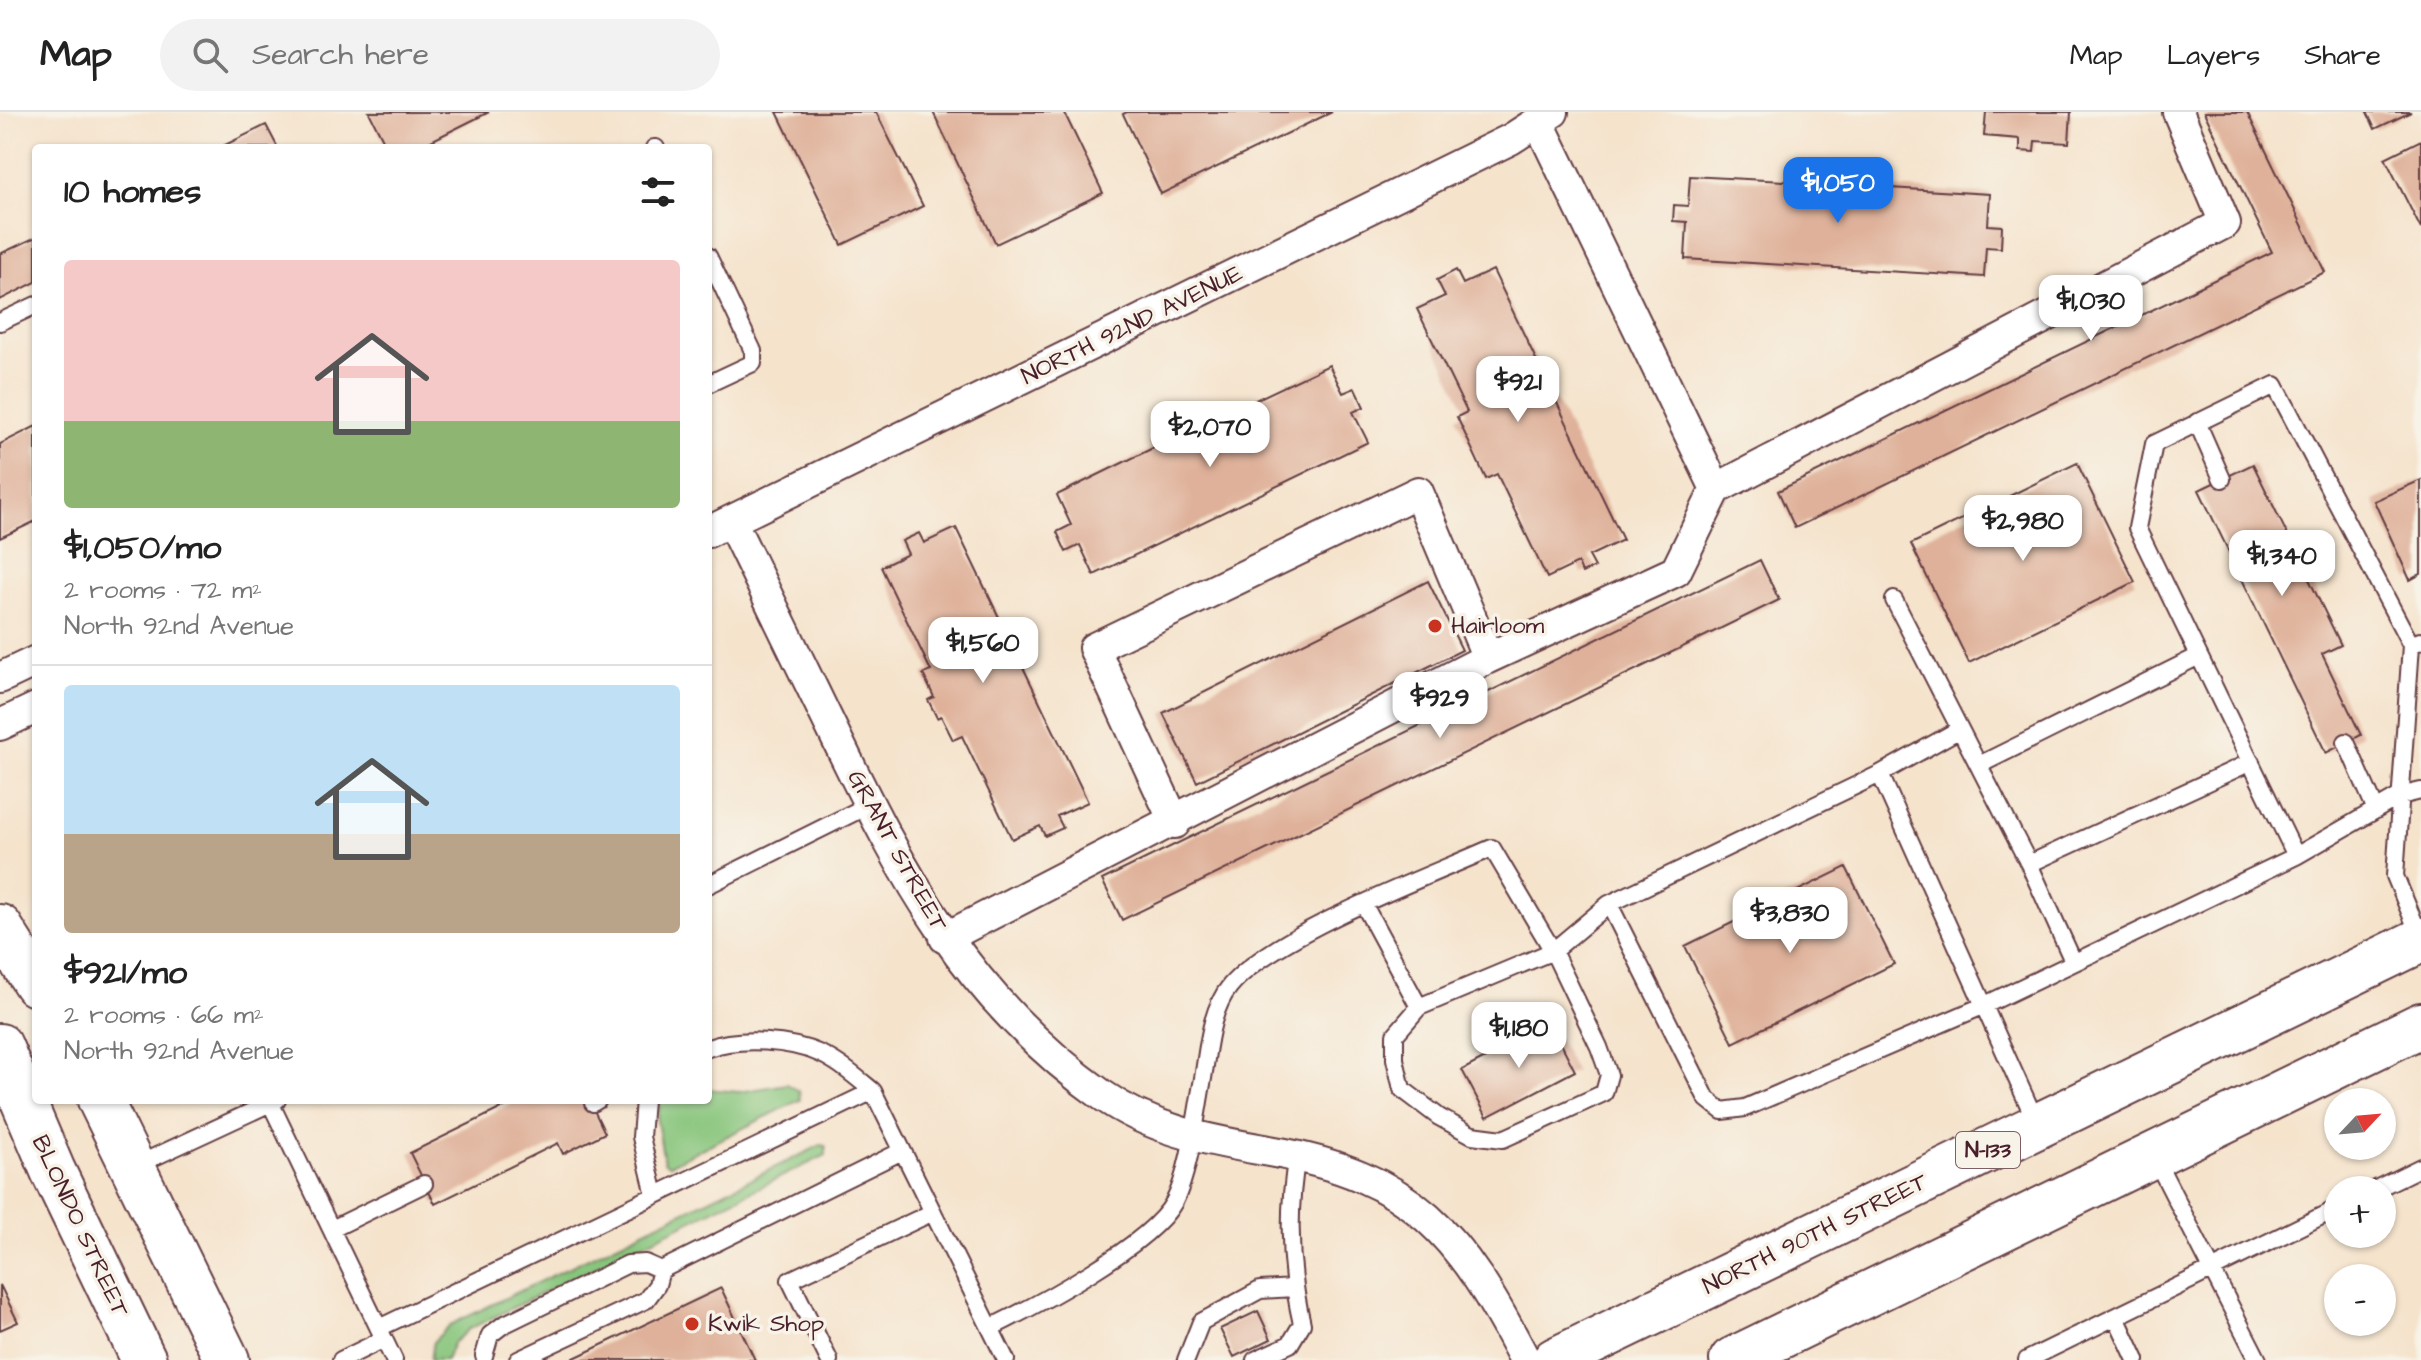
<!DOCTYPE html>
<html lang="en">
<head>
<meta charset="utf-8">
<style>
  body { margin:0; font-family:"Architects Daughter",sans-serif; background:#f2f2f2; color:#222; height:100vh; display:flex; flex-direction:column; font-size:30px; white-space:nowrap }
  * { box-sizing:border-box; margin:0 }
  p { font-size:26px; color:#767676 }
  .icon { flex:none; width:44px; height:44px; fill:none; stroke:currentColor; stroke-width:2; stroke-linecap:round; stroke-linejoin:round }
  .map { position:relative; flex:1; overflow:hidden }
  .side { position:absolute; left:32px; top:32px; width:680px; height:960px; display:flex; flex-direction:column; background:#fff; border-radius:8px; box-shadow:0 2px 6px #0004 }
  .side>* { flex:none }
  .needle { width:52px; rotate:64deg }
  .buttons { position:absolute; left:2324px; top:976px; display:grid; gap:16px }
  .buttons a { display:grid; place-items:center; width:72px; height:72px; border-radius:50%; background:#fff; box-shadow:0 2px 6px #0004; font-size:40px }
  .price { position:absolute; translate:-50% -68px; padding:0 18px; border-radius:16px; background:#fff; color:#222; font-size:26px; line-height:52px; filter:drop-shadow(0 2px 4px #0008) }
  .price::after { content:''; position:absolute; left:50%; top:48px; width:24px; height:18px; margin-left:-12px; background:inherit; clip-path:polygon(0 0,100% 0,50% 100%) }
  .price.on { background:#1a73e8; color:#fff }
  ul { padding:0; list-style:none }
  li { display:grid; align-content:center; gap:16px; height:424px; padding:0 32px }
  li+li { border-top:2px solid #e0e0e0 }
  li span { display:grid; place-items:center; height:248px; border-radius:8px; color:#555 }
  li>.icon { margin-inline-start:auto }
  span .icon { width:144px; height:144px; fill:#fffc; stroke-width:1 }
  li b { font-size:34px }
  h2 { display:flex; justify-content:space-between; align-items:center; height:96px; padding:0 32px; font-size:34px }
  header { display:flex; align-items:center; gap:48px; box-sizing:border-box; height:112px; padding:0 40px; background:#fff; border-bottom:2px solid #e0e0e0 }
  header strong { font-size:38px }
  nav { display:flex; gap:44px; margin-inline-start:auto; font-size:28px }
  .search { width:560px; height:72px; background:#f2f2f2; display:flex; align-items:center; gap:20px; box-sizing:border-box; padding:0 28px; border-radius:44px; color:#767676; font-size:30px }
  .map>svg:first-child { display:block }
  .green { fill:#87c57c; stroke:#687254; stroke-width:2 }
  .building { fill:#dfb19a }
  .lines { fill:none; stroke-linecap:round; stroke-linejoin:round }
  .service-casing { stroke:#643c43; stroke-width:20 }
  .minor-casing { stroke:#643c43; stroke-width:34 }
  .secondary-casing { stroke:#643c43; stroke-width:48 }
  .primary-casing { stroke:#643c43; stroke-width:48 }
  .service { stroke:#fff; stroke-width:16 }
  .minor { stroke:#fff; stroke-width:30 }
  .secondary { stroke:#fff; stroke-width:44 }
  .primary { stroke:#fff; stroke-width:44 }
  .poi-dot { fill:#c8321e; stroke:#f7f3e8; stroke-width:3 }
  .labels { text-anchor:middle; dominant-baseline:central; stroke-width:7; stroke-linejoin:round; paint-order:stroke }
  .shield { fill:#f7f3e8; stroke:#7e5f64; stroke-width:2 }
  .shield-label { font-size:22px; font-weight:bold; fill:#4a1f2b }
  .street-label { font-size:24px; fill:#4a1f2b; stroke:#f7f3e8 }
  .poi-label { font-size:24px; fill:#4a1f2b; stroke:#f7f3e8; text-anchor:start }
</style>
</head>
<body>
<header>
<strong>Map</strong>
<div class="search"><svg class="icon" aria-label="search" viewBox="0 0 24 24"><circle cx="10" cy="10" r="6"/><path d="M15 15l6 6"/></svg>Search here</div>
<nav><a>Map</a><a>Layers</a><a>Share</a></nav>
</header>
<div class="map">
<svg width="2421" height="1248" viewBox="0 0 2421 1248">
  <rect width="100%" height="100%" fill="#f7f3e8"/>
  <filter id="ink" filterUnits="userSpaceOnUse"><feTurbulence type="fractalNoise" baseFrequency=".0125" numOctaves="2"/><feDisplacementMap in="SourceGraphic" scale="16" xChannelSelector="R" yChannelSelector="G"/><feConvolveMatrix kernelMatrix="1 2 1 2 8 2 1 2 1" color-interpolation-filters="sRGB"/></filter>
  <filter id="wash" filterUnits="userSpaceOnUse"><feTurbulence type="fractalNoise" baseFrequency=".006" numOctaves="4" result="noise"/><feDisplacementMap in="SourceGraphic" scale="32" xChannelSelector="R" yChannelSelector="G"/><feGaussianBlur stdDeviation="1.8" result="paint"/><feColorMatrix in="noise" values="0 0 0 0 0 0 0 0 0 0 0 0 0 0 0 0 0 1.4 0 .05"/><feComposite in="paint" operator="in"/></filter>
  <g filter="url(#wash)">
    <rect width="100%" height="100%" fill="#f5e3cc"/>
    <!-- green -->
    <path class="green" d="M787,972L799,979L800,988L669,1053L664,1050L657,1009L661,988H708V977L739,980Z
      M821,1033L826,1034V1043L469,1217L453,1231L446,1248H430L433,1230L450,1213Z"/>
    <g id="blocks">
      <!-- building -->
      <path class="building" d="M369,0H489L417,36H387Z
        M777,0H876L923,94L842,133Z
        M933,0H1064L1103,81L996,132Z
        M1127,0H1332L1161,82L1123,2Z
        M1986,0H2071L2069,31L2035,29L2034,40L2020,39V27L1984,24Z
        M2204,0H2247L2325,160L1795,416L1778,379L2272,140Z
        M2367,0H2411L2375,17Z
        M266,13L278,36H219Z
        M2421,28V117L2385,46Z
        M1802,61L1873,65V75L1990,82L1988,113L2002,114L2001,136L1986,135L1984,165L1685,147L1687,110L1673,109L1674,93L1688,94L1690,64L1802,70Z
        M36,125V170L0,188V142Z
        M1456,158L1463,172L1493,158L1623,428L1589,444L1595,455L1582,461L1578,451L1547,466L1497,362L1486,367L1457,305L1467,300L1417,197L1445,184L1437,168Z
        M1329,253L1343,281L1355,276L1364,295L1353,300L1368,330L1094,463L1080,433L1066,440L1057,420L1071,413L1057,383L1155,335L1151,327L1220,294L1224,303Z
        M36,314V409L0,426V332Z
        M2077,351L2135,470L1969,551L1911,432Z
        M2253,352L2341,533L2322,542L2361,623L2326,641L2199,378Z
        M2421,368V462L2410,468L2374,389Z
        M956,416L1088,690L1057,704L1063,716L1045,724L1040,714L1012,727L962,624L953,628L941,604L937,606L928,588L934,585L923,562L931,559L881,455L908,442L902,429L919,421L924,431Z
        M1760,448L1779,488L1122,808L1102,768Z
        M1428,469L1462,538L1197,670L1163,601Z
        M1846,755L1894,852L1733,931L1685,834Z
        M1551,912L1575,959L1487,1005L1462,958Z
        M518,988H589L605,1021L563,1042L558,1031L435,1092L410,1041Z
        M0,1173L18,1210L0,1218Z
        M721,1176L755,1248H570Z
        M1258,1199L1271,1227L1234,1245L1220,1217Z"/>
    </g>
  </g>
  <g filter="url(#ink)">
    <use href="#blocks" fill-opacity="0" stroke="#643c43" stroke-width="2"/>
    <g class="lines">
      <defs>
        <path id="service" d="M654,36H656
          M708,144L753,239V251L708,272
          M0,210L36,193
          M2197,310L2222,367
          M1894,488L2029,752L2073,849
          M2420,529L2411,533L2395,764L2421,827
          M2346,630L2376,698
          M1979,653L2199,544
          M1880,662L1960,617
          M2296,744L2400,684L2421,679
          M2029,752L2251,650
          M708,773L869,693
          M1609,792L1707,987L1722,999L1745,996L1985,893L2296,744L2137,416L2154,332L2275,273L2411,533
          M1364,793L1419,895L1553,839L1609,792L1880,662L2037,1012
          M708,936C739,925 790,928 821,942C840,951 856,965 873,979
          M269,988L394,1248
          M644,988L641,1025L655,1083
          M593,991L598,988
          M2154,1044L2258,1248
          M135,1054L277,988
          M2374,1078L2421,1055
          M332,1117L424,1072
          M2116,1205L2136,1248
          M379,1216L873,979L1006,1248
          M990,1216C1035,1194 1151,1133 1174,1090C1189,1062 1196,1004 1202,972C1208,940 1209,900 1230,874C1274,822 1426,765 1492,736L1553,839L1599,935L1609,963L1604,981L1503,1027L1472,1023L1439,1005L1402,977L1395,947V923L1419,895
          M484,1244L490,1223L503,1213L628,1152L645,1151L661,1158L902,1039
          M341,1248L384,1227
          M518,1248L646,1188L657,1173L661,1158
          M829,1248L790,1168L933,1100
          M1186,1248L1201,1210L1260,1178L1294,1176
          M1255,1248L1290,1232L1302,1212C1289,1156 1287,1100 1297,1044
          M2027,1248L2338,1096"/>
        <path id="minor" d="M1539,11L1716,377L2225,111L2178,0
          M731,409C765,479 799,549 833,619C903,764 967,887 1102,983C1153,1019 1209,1028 1269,1039C1415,1064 1460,1123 1525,1248
          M708,420L1511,27L1553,0
          M0,566L36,549
          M0,613L36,596
          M1175,711L1094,536L1418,380L1488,546
          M945,826L1488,546L1676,459L1716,377"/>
        <path id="secondary" d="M0,815L36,872
          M0,934L53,1059L144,1248
          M100,988L227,1248"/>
        <path id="primary" d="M1555,1248L2421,828
          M1732,1248L2421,913"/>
      </defs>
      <!-- service casing -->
      <use href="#service" class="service-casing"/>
      <!-- minor casing -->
      <use href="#minor" class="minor-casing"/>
      <!-- secondary casing -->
      <use href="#secondary" class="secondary-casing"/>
      <!-- primary casing -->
      <use href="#primary" class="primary-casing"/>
      <!-- service -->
      <use href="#service" class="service"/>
      <!-- minor -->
      <use href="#minor" class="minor"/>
      <!-- secondary -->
      <use href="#secondary" class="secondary"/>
      <!-- primary -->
      <use href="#primary" class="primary"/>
    </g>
  </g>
  <!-- markers -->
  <g class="poi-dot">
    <circle cx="1435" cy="514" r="8"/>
    <circle cx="692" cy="1212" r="8"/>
  </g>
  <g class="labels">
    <!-- shield labels -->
    <rect class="shield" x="1956" y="1020" width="64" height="36" rx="6"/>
    <g class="shield-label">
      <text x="1988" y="1038">N-133</text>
    </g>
    <!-- street labels -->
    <g class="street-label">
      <text transform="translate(1132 213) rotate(-26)">NORTH 92ND AVENUE</text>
      <text transform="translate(897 739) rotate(61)">GRANT STREET</text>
      <text transform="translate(80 1114) rotate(65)">BLONDO STREET</text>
      <text transform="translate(1815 1122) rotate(-26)">NORTH 90TH STREET</text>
    </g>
    <!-- poi labels -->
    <g class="poi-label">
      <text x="1451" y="514">Hairloom</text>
      <text x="708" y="1212">Kwik Shop</text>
    </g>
  </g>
</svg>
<div class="buttons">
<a><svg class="needle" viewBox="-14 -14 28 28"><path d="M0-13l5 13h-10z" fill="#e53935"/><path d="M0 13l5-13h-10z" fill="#767676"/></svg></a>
<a>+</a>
<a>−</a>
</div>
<b class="price on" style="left:1838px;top:113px">$1,050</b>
<b class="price" style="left:2091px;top:231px">$1,030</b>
<b class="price" style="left:1518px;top:312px">$921</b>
<b class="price" style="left:1210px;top:357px">$2,070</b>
<b class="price" style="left:2023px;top:451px">$2,980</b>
<b class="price" style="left:2282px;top:486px">$1,340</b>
<b class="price" style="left:983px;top:573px">$1,560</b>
<b class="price" style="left:1440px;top:628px">$929</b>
<b class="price" style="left:1790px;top:843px">$3,830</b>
<b class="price" style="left:1519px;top:958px">$1,180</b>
<section class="side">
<h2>10 homes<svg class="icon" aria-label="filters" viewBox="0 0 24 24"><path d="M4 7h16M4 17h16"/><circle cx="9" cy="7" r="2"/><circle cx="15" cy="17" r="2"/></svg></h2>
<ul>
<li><span style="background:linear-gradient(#f6c9c9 65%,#8fb573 0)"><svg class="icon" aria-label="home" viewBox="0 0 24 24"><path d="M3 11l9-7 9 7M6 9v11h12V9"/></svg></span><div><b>$1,050/mo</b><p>2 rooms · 72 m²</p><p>North 92nd Avenue</p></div></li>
<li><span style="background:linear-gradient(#bfe0f5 60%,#b9a48a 0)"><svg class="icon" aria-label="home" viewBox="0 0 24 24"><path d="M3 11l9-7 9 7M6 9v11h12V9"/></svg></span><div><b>$921/mo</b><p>2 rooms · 66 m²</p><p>North 92nd Avenue</p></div></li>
</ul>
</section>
</div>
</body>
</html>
